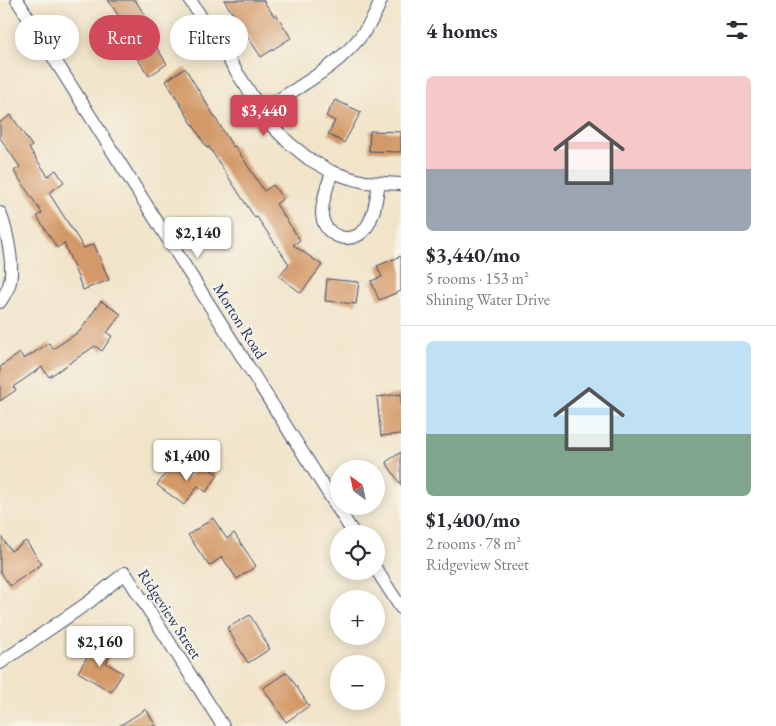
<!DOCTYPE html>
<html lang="en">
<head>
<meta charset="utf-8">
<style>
  body { margin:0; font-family:"EB Garamond",serif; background:#f7f7f7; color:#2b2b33; height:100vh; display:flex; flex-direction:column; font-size:19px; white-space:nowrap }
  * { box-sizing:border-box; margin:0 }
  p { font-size:16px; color:#7c7c81 }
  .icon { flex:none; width:28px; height:28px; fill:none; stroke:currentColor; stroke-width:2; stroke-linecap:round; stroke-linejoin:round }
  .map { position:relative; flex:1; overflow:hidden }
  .sheet { display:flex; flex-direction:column; background:#fff; width:375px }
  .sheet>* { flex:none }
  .banner { position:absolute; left:15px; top:15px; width:310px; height:45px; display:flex; gap:10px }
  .needle { width:32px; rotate:327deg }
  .buttons { position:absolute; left:330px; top:460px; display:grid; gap:10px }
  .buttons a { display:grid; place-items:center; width:55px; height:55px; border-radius:50%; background:#fff; box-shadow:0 2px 12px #0003; font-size:25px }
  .price { position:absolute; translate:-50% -42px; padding:0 11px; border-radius:5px; background:#fff; color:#222; font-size:16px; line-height:32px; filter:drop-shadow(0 1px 2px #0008) }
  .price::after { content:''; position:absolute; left:50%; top:30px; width:15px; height:11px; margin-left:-8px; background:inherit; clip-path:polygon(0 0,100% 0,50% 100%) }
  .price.on { background:#d1495b; color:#fff }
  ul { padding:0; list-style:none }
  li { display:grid; align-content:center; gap:10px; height:265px; padding:0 25px }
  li+li { border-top:1px solid #e1e1e2 }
  li span { display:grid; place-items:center; height:155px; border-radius:8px; color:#555 }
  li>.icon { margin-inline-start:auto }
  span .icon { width:90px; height:90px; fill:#fffc; stroke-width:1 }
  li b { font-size:21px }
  h2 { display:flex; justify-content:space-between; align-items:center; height:60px; padding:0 25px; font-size:21px }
  .pill { padding:0 18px; border-radius:22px; background:#fff; box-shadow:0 2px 12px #0003; font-size:18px; line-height:45px }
  .pill.on { background:#d1495b; color:#fff }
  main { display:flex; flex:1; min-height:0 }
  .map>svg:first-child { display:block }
  .building { fill:#d39968 }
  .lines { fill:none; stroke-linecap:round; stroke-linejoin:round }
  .street-casing { stroke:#3b4a6e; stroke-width:14 }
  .street { stroke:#fff; stroke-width:12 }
  .labels { text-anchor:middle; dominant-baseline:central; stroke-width:4.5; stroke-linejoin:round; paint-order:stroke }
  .street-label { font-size:16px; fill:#1b2f5e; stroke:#f7f3e8 }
</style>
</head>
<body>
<main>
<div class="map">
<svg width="401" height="726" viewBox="0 0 401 726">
  <rect width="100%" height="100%" fill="#f7f3e8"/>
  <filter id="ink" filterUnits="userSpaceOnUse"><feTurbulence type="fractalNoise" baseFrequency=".02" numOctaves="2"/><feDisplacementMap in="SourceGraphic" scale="10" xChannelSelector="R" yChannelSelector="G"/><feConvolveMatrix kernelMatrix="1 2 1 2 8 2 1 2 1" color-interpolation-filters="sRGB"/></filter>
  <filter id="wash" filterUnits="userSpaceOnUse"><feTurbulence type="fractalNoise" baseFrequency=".0096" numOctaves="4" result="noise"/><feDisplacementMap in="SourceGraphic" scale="20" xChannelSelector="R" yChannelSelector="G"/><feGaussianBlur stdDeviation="1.12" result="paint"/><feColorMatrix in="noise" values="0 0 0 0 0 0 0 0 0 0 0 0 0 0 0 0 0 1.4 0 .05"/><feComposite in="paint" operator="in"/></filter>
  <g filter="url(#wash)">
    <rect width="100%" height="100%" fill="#f1e4c9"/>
    <g id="blocks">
      <!-- building -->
      <path class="building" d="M108,0H135L147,18L141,23L167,64L149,76L131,49L138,45Z
        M224,0H263L274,16L276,14L291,38L261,57Z
        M185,68L233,147L235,146L264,191L273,185L283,199L276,204L300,240L293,245L322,265L301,293L279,276L289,264L257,217L255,218L209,147L207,148L166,81Z
        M335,100L361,112L344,143L328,134L335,121L326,116Z
        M11,115L32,146L29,148L48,176L56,170L64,182L49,193L84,248L94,244L109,280L83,290L64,243L57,248L37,216L42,213L14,171L20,167L0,138V122Z
        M370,131L401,132V152L369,151Z
        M401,256V291L379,300L371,281L382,277L377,266Z
        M327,279L359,282L356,304L325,301Z
        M101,301L121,314L107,333L112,336L102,351L95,346L49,377L42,367L13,387L16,390L0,401V367L20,353L24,359L49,343L53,349L80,331Z
        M401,394V434L381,436L377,397Z
        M401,452V485L386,462Z
        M200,462L218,475L206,492L198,486L184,505L157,485L172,465L188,478Z
        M213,518L227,539L234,533L256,566L237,579L222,557L209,566L188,535Z
        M0,535L11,551L26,541L42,564L10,586L0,571Z
        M250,615L270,649L248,663L227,628Z
        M96,642L112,652L106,663L123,673L111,692L78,672Z
        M287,672L309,706L286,722L263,688Z
        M146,709L156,726H119Z"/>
    </g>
  </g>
  <g filter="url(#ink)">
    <use href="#blocks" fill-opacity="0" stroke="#3b4a6e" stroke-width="1"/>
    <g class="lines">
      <defs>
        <path id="street" d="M17,0L354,534
          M190,0L271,125L289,143L309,159L332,172L350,178L365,182L401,184
          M262,110C308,81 361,56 381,0
          M332,172C328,185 322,199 322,213C322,237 352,247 366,228C375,215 376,198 379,183
          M0,213C7,231 16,270 8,288C6,293 3,297 0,302
          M376,569L401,608
          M0,663L89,602L125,573L223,726"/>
      </defs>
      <!-- street casing -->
      <use href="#street" class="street-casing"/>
      <!-- street -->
      <use href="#street" class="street"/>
    </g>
  </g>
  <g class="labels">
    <!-- street labels -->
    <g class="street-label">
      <text transform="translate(240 321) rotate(58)">Morton Road</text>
      <text transform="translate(170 614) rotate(57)">Ridgeview Street</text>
    </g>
  </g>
</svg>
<div class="buttons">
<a><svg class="needle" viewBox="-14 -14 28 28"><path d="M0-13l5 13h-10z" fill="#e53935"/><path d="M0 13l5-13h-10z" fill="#7c7c81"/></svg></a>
<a><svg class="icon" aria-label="locate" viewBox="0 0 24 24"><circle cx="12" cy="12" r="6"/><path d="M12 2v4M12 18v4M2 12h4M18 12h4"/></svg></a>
<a>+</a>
<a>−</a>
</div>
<b class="price on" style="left:264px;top:137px">$3,440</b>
<b class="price" style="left:198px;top:259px">$2,140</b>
<b class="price" style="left:187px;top:482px">$1,400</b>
<b class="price" style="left:100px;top:668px">$2,160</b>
<div class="banner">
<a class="pill">Buy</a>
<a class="pill on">Rent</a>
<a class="pill">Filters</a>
</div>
</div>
<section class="sheet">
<h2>4 homes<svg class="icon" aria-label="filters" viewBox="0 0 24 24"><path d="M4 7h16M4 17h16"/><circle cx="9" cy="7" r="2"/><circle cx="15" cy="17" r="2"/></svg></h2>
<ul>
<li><span style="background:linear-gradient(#f6c9c9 60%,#9aa5b1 0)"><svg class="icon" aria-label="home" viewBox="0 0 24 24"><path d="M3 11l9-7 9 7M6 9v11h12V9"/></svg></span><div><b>$3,440/mo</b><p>5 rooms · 153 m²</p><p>Shining Water Drive</p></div></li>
<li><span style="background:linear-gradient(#bfe0f5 60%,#7fa58c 0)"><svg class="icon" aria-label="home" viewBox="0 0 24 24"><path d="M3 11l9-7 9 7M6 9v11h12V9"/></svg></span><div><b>$1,400/mo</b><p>2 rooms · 78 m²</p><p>Ridgeview Street</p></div></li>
</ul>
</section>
</main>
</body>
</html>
